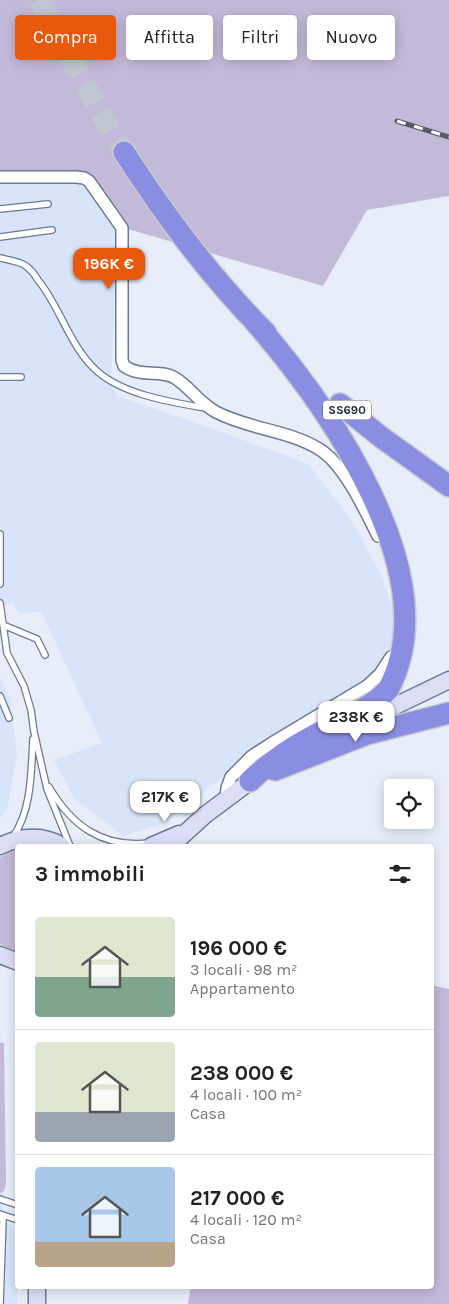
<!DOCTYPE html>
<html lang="it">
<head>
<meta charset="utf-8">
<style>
  body { margin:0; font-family:Karla,sans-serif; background:#f6f6f6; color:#202124; height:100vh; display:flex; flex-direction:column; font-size:19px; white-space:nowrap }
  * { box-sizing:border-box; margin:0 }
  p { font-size:16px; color:#757577 }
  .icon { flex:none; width:28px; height:28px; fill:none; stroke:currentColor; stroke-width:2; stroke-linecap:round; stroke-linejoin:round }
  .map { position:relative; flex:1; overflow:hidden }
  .sheet { position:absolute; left:15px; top:844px; width:419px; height:445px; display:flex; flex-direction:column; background:#fff; border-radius:5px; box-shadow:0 2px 12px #0003 }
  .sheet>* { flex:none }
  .guide { position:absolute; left:15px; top:15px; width:420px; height:45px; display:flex; gap:10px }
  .buttons { position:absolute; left:384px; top:779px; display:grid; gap:10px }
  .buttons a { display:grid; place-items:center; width:50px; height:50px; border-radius:5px; background:#fff; box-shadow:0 2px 12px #0003; font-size:25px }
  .price { position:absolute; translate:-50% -42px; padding:0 11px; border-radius:10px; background:#fff; color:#222; font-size:16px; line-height:32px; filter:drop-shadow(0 1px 2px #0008) }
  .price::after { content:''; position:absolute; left:50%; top:30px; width:15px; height:11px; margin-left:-8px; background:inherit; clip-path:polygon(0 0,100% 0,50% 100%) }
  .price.on { background:#ea580c; color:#fff }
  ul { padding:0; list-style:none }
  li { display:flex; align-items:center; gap:15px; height:125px; padding:0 20px }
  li+li { border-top:1px solid #e0e0e0 }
  li span { display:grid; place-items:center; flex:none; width:140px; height:100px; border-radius:5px; color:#555 }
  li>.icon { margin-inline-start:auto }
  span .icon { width:60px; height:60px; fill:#fffc; stroke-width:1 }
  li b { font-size:21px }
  h2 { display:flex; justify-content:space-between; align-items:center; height:60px; padding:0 20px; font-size:21px }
  .pill { padding:0 18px; border-radius:5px; background:#fff; box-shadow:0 2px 12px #0003; font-size:18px; line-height:45px }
  .pill.on { background:#ea580c; color:#fff }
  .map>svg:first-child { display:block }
  .built { fill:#d7e4f9 }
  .green { fill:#c3b9d9 }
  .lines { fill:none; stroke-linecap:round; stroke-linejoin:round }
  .highway-tunnel { stroke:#c0c7d2; stroke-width:21; stroke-dasharray:21 11; stroke-linecap:butt }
  .lane-casing { stroke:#6b7a94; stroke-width:8 }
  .street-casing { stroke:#6b7a94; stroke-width:14 }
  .secondary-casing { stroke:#6b7a94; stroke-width:19 }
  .highway-casing { stroke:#caccce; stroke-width:24 }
  .lane { stroke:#fff; stroke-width:5.5 }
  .street { stroke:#fff; stroke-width:11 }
  .secondary { stroke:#dcddf7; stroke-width:16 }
  .highway { stroke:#898ee3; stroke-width:21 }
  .rail-casing { stroke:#555b67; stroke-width:5 }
  .rail { stroke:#fff; stroke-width:3; stroke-dasharray:9; stroke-linecap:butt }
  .labels { text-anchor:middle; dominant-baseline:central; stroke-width:5; stroke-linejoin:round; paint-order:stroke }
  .shield { fill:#fff; stroke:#656971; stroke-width:1 }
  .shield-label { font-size:12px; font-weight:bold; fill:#232934 }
</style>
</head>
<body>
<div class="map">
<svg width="449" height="1304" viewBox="0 0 449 1304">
  <rect width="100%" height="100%" fill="#e7eefa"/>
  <!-- built -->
  <path class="built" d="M82,180L118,227L111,380L117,396L208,427L308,464L351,520L380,573L395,614L390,657L364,688L246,759L163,824L123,836L74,798L54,760L102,743L41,611L20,614L12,604L0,605V181Z
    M0,678L10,699L17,754L7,811L0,817Z
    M0,1031L2,1043L3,1220L10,1224L17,1237V1304H0Z"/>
  <!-- green -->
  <path class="green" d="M0,0H449V196L367,210L323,286L128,229L93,180L0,174Z
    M17,849V952L0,944V857Z
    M431,985L449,989V1304H188L191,1286H431Z
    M0,1043H4L6,1185L4,1191L0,1193Z"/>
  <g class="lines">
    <!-- highway-tunnel -->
    <path class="highway-tunnel" d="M39,0L103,117L124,152"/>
    <defs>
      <path id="lane" d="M0,209L48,204
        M0,237L52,230
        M0,258C8,260 19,261 26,266C30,269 35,275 38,280C61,308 70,348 98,372C125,395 171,402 205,408
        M0,377H21
        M0,534V584
        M0,603L7,653L24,686L31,710L34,732L47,789L70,846
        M3,625L37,639L45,655
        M0,696L9,718
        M49,787C72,826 102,848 149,843
        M13,837C32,809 31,772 33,739
        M0,1199L18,1205
        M0,1214L18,1220
        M0,1218L3,1219L0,1304"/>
      <path id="street" d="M0,177H76L84,178L89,181L122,228V360L124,366C141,378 162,369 175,378C190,387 199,403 216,412C248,429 288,430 319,449C344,464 365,510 378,536
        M226,798L227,788L231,777L252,756L272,743L367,686L380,674L391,657"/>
      <path id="secondary" d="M335,735L449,680
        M0,846C20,836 43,834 62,846
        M151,846L179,834
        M171,846L205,815L260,774
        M0,955L18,962
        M37,1286V1304"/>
      <path id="highway" d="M124,152C165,216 212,279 266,333
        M340,404L381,437L449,486
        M275,770L367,734L449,713
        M250,781C268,764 288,749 311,737C337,722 367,711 388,690C449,576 328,406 255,322"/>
    </defs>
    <!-- lane casing -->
    <use href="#lane" class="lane-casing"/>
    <!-- street casing -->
    <use href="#street" class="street-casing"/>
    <!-- secondary casing -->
    <use href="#secondary" class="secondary-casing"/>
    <!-- highway casing -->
    <use href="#highway" class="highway-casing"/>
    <!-- lane -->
    <use href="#lane" class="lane"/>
    <!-- street -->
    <use href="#street" class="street"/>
    <!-- secondary -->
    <use href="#secondary" class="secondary"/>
    <!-- highway -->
    <use href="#highway" class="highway"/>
    <defs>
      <path id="rail" d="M397,121L449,137"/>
    </defs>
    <!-- rail casing -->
    <use href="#rail" class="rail-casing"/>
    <!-- rail -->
    <use href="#rail" class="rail"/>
  </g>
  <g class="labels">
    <!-- shield labels -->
    <rect class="shield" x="323" y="400.5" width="48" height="19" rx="4"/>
    <g class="shield-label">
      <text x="347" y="410">SS690</text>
    </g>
  </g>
</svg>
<div class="buttons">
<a><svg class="icon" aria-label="locate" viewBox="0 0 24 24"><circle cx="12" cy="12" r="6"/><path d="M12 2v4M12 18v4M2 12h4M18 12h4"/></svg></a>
</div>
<b class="price on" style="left:109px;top:290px">196K €</b>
<b class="price" style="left:356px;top:743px">238K €</b>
<b class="price" style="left:165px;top:823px">217K €</b>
<div class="guide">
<a class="pill on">Compra</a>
<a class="pill">Affitta</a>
<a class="pill">Filtri</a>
<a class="pill">Nuovo</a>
</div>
<section class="sheet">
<h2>3 immobili<svg class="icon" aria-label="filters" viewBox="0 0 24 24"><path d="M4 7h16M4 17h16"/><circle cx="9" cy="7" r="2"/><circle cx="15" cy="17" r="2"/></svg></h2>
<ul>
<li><span style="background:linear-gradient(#dfe7d0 60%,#7fa58c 0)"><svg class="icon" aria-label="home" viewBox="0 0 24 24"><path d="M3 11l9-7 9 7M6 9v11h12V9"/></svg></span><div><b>196 000 €</b><p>3 locali · 98 m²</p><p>Appartamento</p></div></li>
<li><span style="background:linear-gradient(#dfe7d0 70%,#9aa5b1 0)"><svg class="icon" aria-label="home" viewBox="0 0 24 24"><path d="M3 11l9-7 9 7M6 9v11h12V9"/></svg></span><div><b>238 000 €</b><p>4 locali · 100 m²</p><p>Casa</p></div></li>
<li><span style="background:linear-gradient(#a9c7e8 75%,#b9a48a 0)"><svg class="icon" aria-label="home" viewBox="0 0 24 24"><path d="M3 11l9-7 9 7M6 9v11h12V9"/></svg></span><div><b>217 000 €</b><p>4 locali · 120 m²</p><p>Casa</p></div></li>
</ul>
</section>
</div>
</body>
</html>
